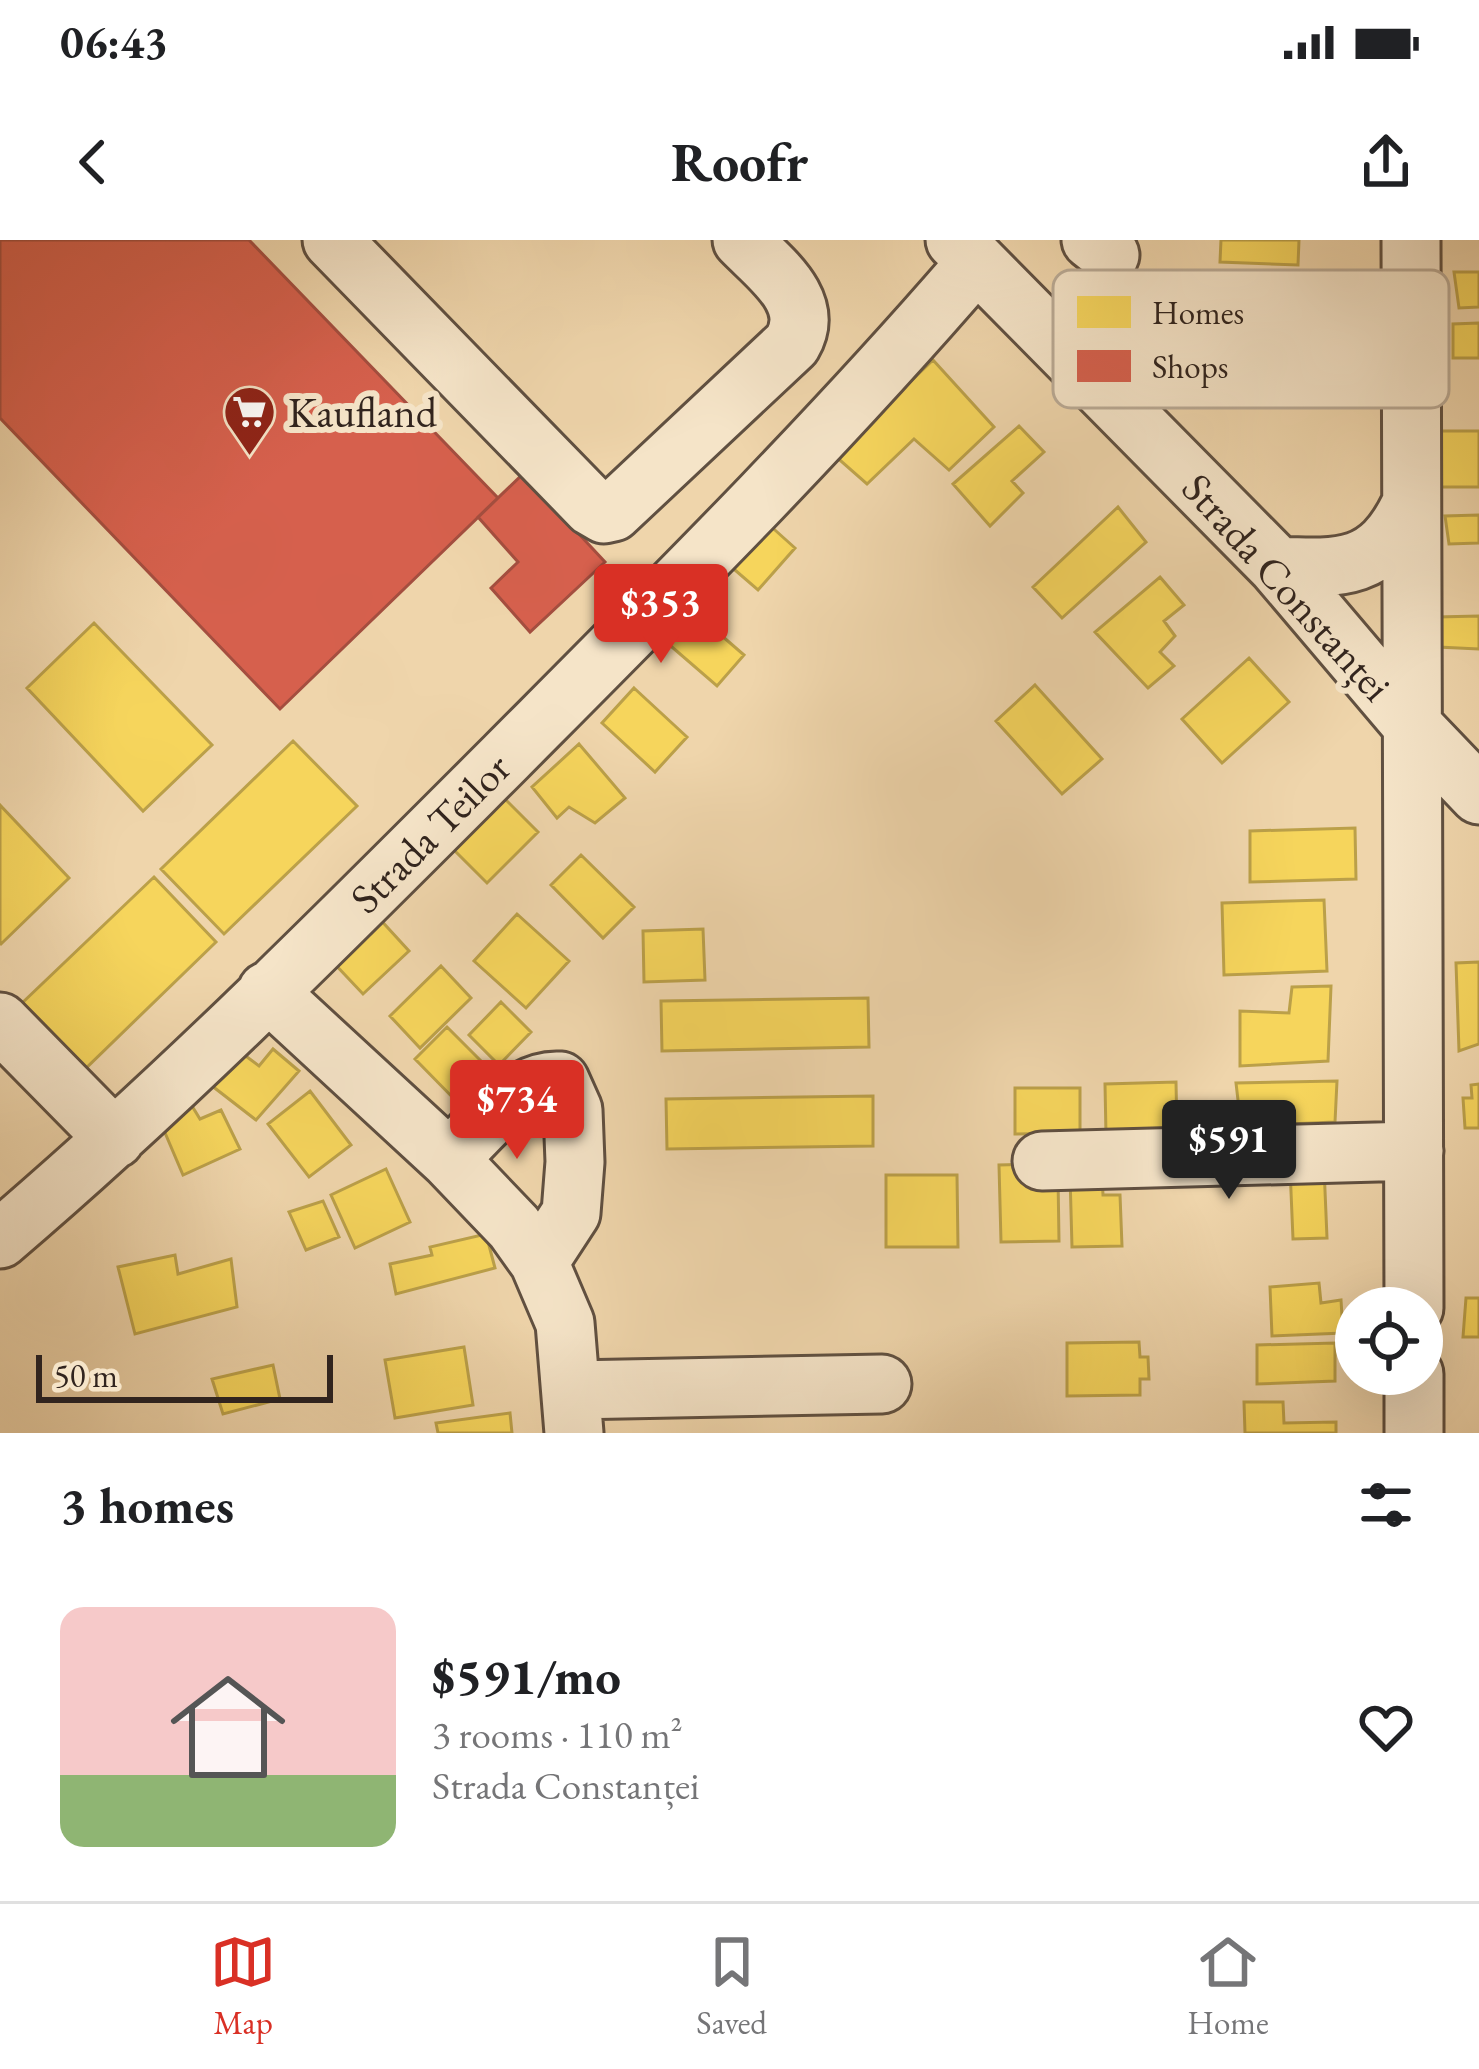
<!DOCTYPE html>
<html lang="en">
<head>
<meta charset="utf-8">
<style>
  body { margin:0; font-family:"EB Garamond",serif; background:#f2f2f2; color:#202124; height:100vh; display:flex; flex-direction:column; font-size:45px; white-space:nowrap }
  * { box-sizing:border-box; margin:0 }
  p { font-size:39px; color:#757577 }
  .icon { flex:none; width:66px; height:66px; fill:none; stroke:currentColor; stroke-width:2; stroke-linecap:round; stroke-linejoin:round }
  .map { position:relative; height:1193px; overflow:hidden }
  .details { display:flex; flex-direction:column; background:#fff; flex:1 }
  .details>* { flex:none }
  .controls { position:absolute; left:1335px; top:1047px; display:grid; gap:24px }
  .controls a { display:grid; place-items:center; width:108px; height:108px; border-radius:50%; background:#fff; box-shadow:0 12px 48px #0002; font-size:60px }
  .scale { position:absolute; left:36px; bottom:30px; width:297px; box-sizing:border-box; padding-left:12px; border:6px solid #31241e; border-top:0; font-size:33px; line-height:42px; white-space:nowrap; color:#31241e; -webkit-text-stroke:9px #f5e4c8; paint-order:stroke }
  .price { position:absolute; translate:-50% -102px; padding:0 27px; border-radius:12px; background:#d93025; color:#fff; font-size:39px; line-height:78px; filter:drop-shadow(0 3px 6px #0008) }
  .price::after { content:''; position:absolute; left:50%; top:72px; width:36px; height:27px; margin-left:-18px; background:inherit; clip-path:polygon(0 0,100% 0,50% 100%) }
  .price.on { background:#222; color:#fff }
  ul { padding:0; list-style:none }
  li { display:flex; align-items:center; gap:36px; height:300px; padding:0 60px }
  li span { display:grid; place-items:center; flex:none; width:336px; height:240px; border-radius:24px; color:#555 }
  li>.icon { margin-inline-start:auto }
  span .icon { width:144px; height:144px; fill:#fffc; stroke-width:1 }
  li b { font-size:51px }
  h2 { display:flex; justify-content:space-between; align-items:center; height:144px; padding:0 60px; font-size:51px }
  .status { display:flex; justify-content:space-between; align-items:center; height:84px; padding:0 60px; background:#fff; direction:ltr }
  .status svg { height:33px; fill:currentColor }
  header { display:flex; justify-content:space-between; align-items:center; height:156px; padding:0 60px; background:#fff; font-size:54px; font-weight:700 }
  .dock { display:flex; justify-content:space-around; align-items:center; height:168px; border-top:3px solid #e0e0e0; background:#fff; font-size:33px; color:#757577 }
  .dock a { display:grid; justify-items:center; gap:6px }
  .dock .on { color:#d93025 }
  .map>svg:first-child { display:block }
  .homes { fill:#f6d55c; stroke:#bba049; stroke-width:3 }
  .shops { fill:#d6604d; stroke:#a44e3f; stroke-width:3 }
  .lines { fill:none; stroke-linecap:round; stroke-linejoin:round }
  .minor-casing { stroke:#605041; stroke-width:63 }
  .minor { stroke:#f5e4c8; stroke-width:57 }
  .labels { text-anchor:middle; dominant-baseline:central; stroke-width:12; stroke-linejoin:round; paint-order:stroke }
  .poi-label { font-size:42px; fill:#31241e; stroke:#f5e4c8; text-anchor:start }
  .street-label { font-size:42px; fill:#31241e; stroke:#f5e4c8 }
  .key { fill:#f5e4c8; stroke:#baaa95; stroke-width:3 }
  .key-label { font-size:33px; fill:#31241e }
</style>
</head>
<body>
<div class="status"><b>06:43</b><svg viewBox="0 0 49 12"><path d="M0 12V9h3v3zM5 12V6h3v6zM10 12V3h3v9zM15 12V0h3v12zM26 1h20v11H26zM47 4h2v5h-2z"/></svg></div>
<header><svg class="icon" aria-label="back" viewBox="0 0 24 24"><path d="M15 5l-7 7 7 7"/></svg>Roofr<svg class="icon" aria-label="share" viewBox="0 0 24 24"><path d="M12 15V3M7 8l5-5 5 5M5 13v7h14v-7"/></svg></header>
<div class="map">
<svg width="1479" height="1193" viewBox="0 0 1479 1193">
  <rect width="100%" height="100%" fill="#efd5ab"/>
  <filter id="stains"><feTurbulence type="fractalNoise" baseFrequency=".00167" numOctaves="4"/><feColorMatrix values="0 0 0 0 .2 0 0 0 0 .09 0 0 0 0 .02 0 0 0 .5 -.17"/></filter>
  <radialGradient id="worn" r=".72"><stop offset=".6" stop-color="#630" stop-opacity="0"/><stop offset="1" stop-color="#630" stop-opacity=".3"/></radialGradient>
  <!-- homes -->
  <path class="homes" d="M1221,0H1299L1298,25L1220,22Z
    M1454,32H1479V67L1459,68Z
    M1479,83V118H1453V84Z
    M933,120L994,187L949,230L914,199L867,244L834,215Z
    M1019,186L1044,212L1012,241L1023,253L990,286L953,244Z
    M1429,191H1479V247H1428Z
    M1118,267L1146,302L1062,378L1033,347Z
    M1479,275V303L1449,304L1445,276Z
    M766,282L795,308L758,350L728,324Z
    M1160,337L1184,365L1164,381L1175,396L1160,412L1174,426L1148,448L1095,392Z
    M692,370L744,415L717,446L665,401Z
    M1479,376V409L1438,407L1437,377Z
    M94,383L212,505L143,571L27,448Z
    M1249,418L1289,462L1222,523L1182,479Z
    M1035,445L1102,519L1062,554L996,481Z
    M634,448L687,497L655,532L602,483Z
    M293,501L357,566L224,694L161,629Z
    M579,504L625,558L595,583L569,567L557,578L532,547Z
    M499,553L538,592L487,643L448,604Z
    M0,565L69,638L1,704L0,703Z
    M1355,588L1356,639L1250,642V591Z
    M581,615L634,667L603,698L551,645Z
    M154,637L216,702L83,831L20,765Z
    M1324,660L1327,731L1224,735L1222,663Z
    M517,674L569,721L526,768L474,721Z
    M377,676L409,711L363,754L331,720Z
    M703,689L705,740L644,742L643,691Z
    M1479,722V804L1459,811L1456,723Z
    M441,726L471,758L420,808L390,776Z
    M1331,746L1328,821L1240,826V771L1289,773L1292,747Z
    M868,758L869,807L662,811L661,761Z
    M501,762L531,792L499,825L469,795Z
    M447,787L494,834L461,866L415,819Z
    M273,809L299,831L256,880L207,842L239,811L259,826Z
    M1337,841L1335,882L1241,886L1236,843Z
    M1176,842L1177,893L1106,895L1105,844Z
    M1479,844V888H1465L1463,858H1472L1471,845Z
    M1015,848H1080V893L1015,894Z
    M310,851L351,905L309,937L268,884Z
    M873,856V906L667,909L666,859Z
    M192,866L200,879L221,870L240,909L183,935L160,881Z
    M1034,924L1058,936L1059,1001L1001,1002L999,925Z
    M1324,927L1327,998L1293,999L1290,928Z
    M386,929L410,982L355,1008L331,955Z
    M1102,934L1103,955H1120L1122,1006L1072,1007L1070,935Z
    M886,935H957L958,1007H886Z
    M323,961L339,997L306,1010L289,972Z
    M486,994L495,1028L396,1054L390,1024L432,1015L430,1007Z
    M175,1015L178,1034L231,1019L237,1067L135,1094L118,1027Z
    M1319,1043L1321,1063L1341,1060L1343,1093L1272,1096L1270,1047Z
    M1466,1058H1479V1097H1463Z
    M1139,1102L1140,1117H1148L1149,1139H1140V1155L1067,1156V1103Z
    M1335,1103V1141L1257,1144V1105Z
    M464,1107L473,1165L395,1178L385,1120Z
    M273,1125L280,1159L223,1174L212,1139Z
    M1244,1162H1283L1284,1183L1336,1182V1193H1245Z
    M510,1173L512,1193H438L436,1183Z"/>
  <!-- shops -->
  <path class="shops" d="M0,0H249L498,258L280,469L0,178Z
    M523,234L605,322L530,392L491,348L518,322L478,277Z"/>
  <g class="lines">
    <defs>
      <path id="minor" d="M332,0L592,267L604,274L613,272L792,104C817,61 769,28 742,0
        M955,0L1277,326L1412,485L1479,555
        M1091,0L1110,15
        M1411,0L1414,1068
        M1277,326C1343,329 1379,330 1410,266
        M267,751L449,919L514,987L539,1022L565,1083L574,1193
        M0,782L115,899
        M449,919C479,891 516,838 560,841L573,870L575,922L571,973L539,1022
        M1042,921L1414,911
        M0,999C177,848 341,682 506,517C666,356 827,196 975,24
        M1414,1134V1193
        M572,1150L882,1144"/>
    </defs>
    <!-- minor casing -->
    <use href="#minor" class="minor-casing"/>
    <!-- minor -->
    <use href="#minor" class="minor"/>
  </g>
  <!-- icons -->
  <defs>
    <symbol id="supermarket-pin" viewBox="-11 -11 22 30"><path d="M0 17L-7.5 6A9.5 9.5 0 1 1 7.5 6Z" fill="#8f2418" stroke="#f5e4c8"/><path d="M-6-5.5h2.5l.6 2H6L4.5 2H-2.5L-4.4-4H-6ZM-1.5 3.2a1.3 1.3 0 1 0 .1 0ZM3 3.2a1.3 1.3 0 1 0 .1 0Z" fill="#fff"/></symbol>
  </defs>
  <g fill-rule="evenodd">
    <use href="#supermarket-pin" x="220" y="142" width="59" height="81"/>
  </g>
  <g class="labels">
    <!-- poi labels -->
    <g class="poi-label">
      <text x="288" y="172">Kaufland</text>
    </g>
    <!-- street labels -->
    <g class="street-label">
      <text transform="translate(1287 347) rotate(48)">Strada Constanței</text>
      <text transform="translate(430 593) rotate(-45)">Strada Teilor</text>
    </g>
  </g>
  <!-- legend -->
  <rect x="1053" y="30" width="396" height="138" rx="18" class="key"/>
  <rect x="1077" y="56" width="54" height="32" fill="#f6d55c"/>
  <rect x="1077" y="110" width="54" height="32" fill="#d6604d"/>
  <g class="key-label">
    <text x="1152" y="84">Homes</text>
    <text x="1152" y="138">Shops</text>
  </g>
  <rect width="100%" height="100%" filter="url(#stains)"/>
  <rect width="100%" height="100%" fill="url(#worn)"/>
</svg>
<div class="controls">
<a><svg class="icon" aria-label="locate" viewBox="0 0 24 24"><circle cx="12" cy="12" r="6"/><path d="M12 2v4M12 18v4M2 12h4M18 12h4"/></svg></a>
</div>
<div class="scale">50 m</div>
<b class="price" style="left:661px;top:426px">$353</b>
<b class="price" style="left:517px;top:922px">$734</b>
<b class="price on" style="left:1229px;top:962px">$591</b>
</div>
<section class="details">
<h2>3 homes<svg class="icon" aria-label="filters" viewBox="0 0 24 24"><path d="M4 7h16M4 17h16"/><circle cx="9" cy="7" r="2"/><circle cx="15" cy="17" r="2"/></svg></h2>
<ul>
<li><span style="background:linear-gradient(#f6c9c9 70%,#8fb573 0)"><svg class="icon" aria-label="home" viewBox="0 0 24 24"><path d="M3 11l9-7 9 7M6 9v11h12V9"/></svg></span><div><b>$591/mo</b><p>3 rooms · 110 m²</p><p>Strada Constanței</p></div><svg class="icon" aria-label="heart" viewBox="0 0 24 24"><path d="M12 20l-8-8c-3-5 5-10 8-4 3-6 11-1 8 4z"/></svg></li>
</ul>
</section>
<nav class="dock">
<a class="on"><svg class="icon" aria-label="map" viewBox="0 0 24 24"><path d="M3 6l6-2 6 2 6-2v14l-6 2-6-2-6 2zM9 4v14M15 6v14"/></svg>Map</a>
<a><svg class="icon" aria-label="saved" viewBox="0 0 24 24"><path d="M7 4h10v16l-5-4-5 4z"/></svg>Saved</a>
<a><svg class="icon" aria-label="home" viewBox="0 0 24 24"><path d="M3 11l9-7 9 7M6 9v11h12V9"/></svg>Home</a>
</nav>
</body>
</html>
